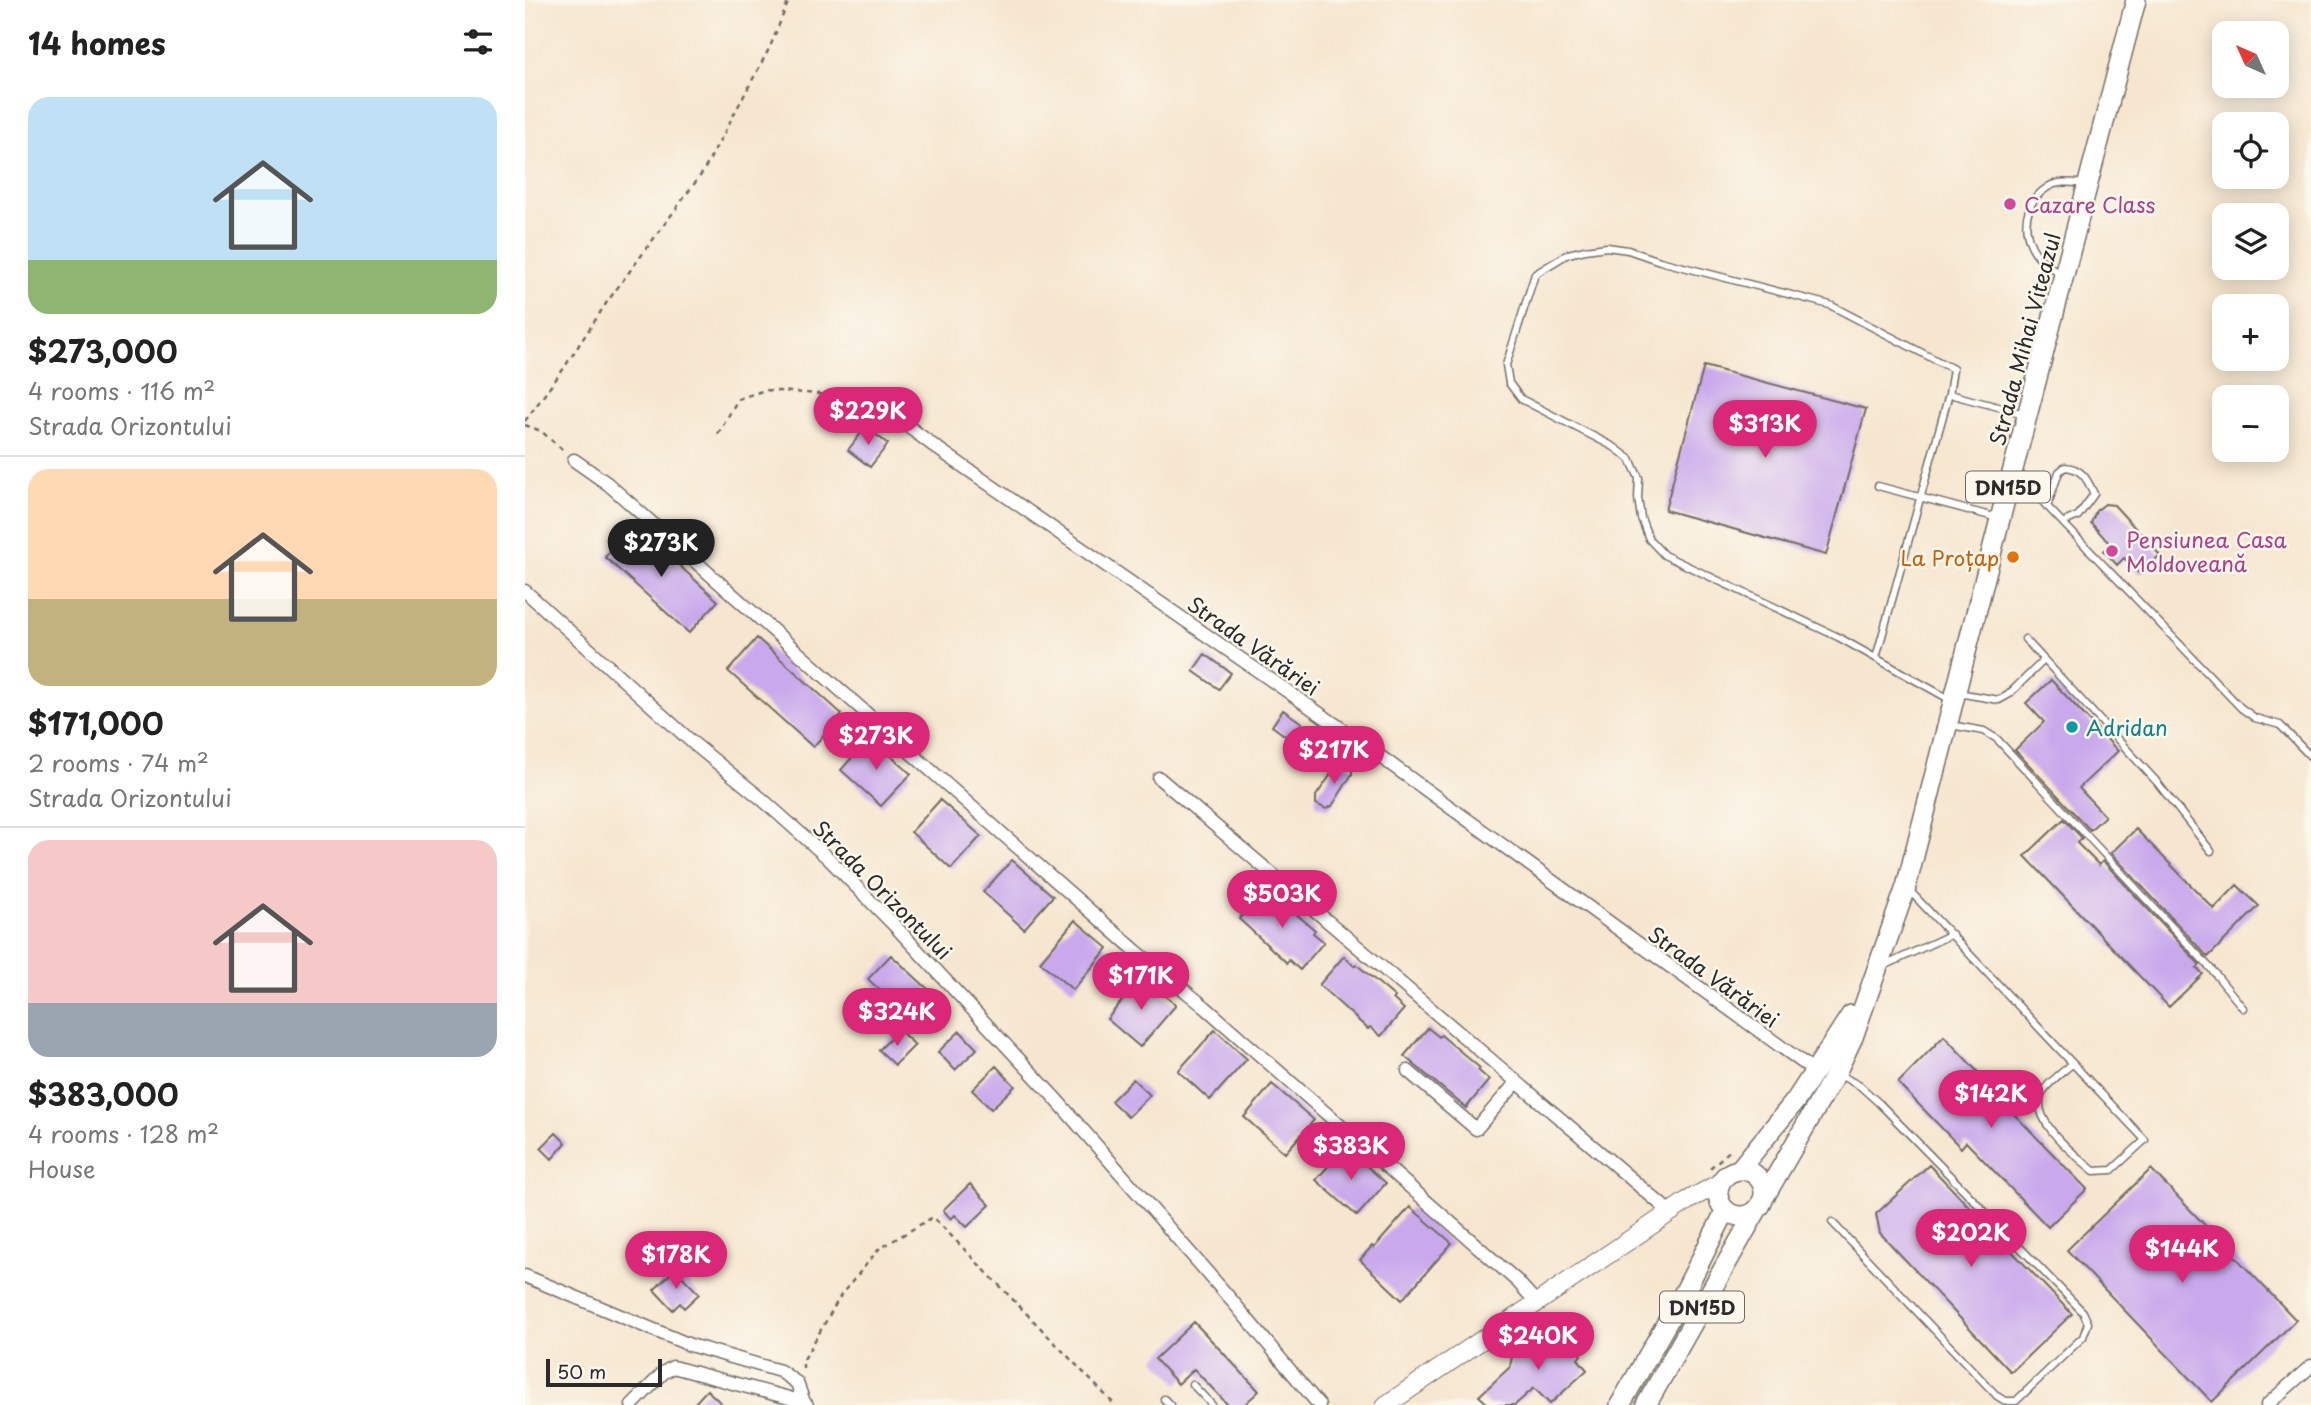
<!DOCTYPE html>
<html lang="en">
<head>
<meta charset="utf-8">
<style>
  body { margin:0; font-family:"Playpen Sans",sans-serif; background:#f6f6f6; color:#222; height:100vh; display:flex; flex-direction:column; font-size:26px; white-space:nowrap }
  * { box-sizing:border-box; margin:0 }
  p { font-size:23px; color:#767676 }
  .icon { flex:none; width:38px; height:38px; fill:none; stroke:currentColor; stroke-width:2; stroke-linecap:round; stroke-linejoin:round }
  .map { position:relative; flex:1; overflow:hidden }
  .panel { display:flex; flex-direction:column; background:#fff; width:525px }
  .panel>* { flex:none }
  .needle { width:46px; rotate:315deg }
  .buttons { position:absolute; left:1687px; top:21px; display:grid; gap:14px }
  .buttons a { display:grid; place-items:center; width:77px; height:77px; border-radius:14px; background:#fff; box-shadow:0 4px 18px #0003; font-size:35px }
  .scale { position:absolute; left:21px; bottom:18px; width:116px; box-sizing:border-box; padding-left:7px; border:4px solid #2b2b2b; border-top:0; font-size:19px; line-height:24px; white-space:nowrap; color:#2b2b2b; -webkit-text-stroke:5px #fbf7ec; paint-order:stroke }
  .price { position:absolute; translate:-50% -60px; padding:0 16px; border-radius:24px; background:#db2777; color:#fff; font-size:23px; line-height:46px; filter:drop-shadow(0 2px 4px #0008) }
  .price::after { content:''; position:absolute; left:50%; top:42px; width:21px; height:16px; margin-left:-10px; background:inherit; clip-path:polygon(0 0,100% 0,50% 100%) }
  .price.selected { background:#222; color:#fff }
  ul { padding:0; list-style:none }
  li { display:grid; align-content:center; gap:14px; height:371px; padding:0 28px }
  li+li { border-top:2px solid #e0e0e0 }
  li span { display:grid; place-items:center; height:217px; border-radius:21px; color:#555 }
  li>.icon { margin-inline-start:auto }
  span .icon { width:126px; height:126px; fill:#fffc; stroke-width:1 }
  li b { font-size:30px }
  h2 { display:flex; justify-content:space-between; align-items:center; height:84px; padding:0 28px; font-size:30px }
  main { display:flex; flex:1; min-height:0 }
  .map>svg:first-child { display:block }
  .building { fill:#c9a9ec }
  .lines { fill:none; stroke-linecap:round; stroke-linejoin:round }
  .lane-casing { stroke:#726c64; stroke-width:9 }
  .street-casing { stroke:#726c64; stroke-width:15 }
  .secondary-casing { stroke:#726c64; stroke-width:20 }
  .primary-casing { stroke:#726c64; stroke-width:22 }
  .path { stroke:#726c64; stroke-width:2.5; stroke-dasharray:5 5; stroke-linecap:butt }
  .lane { stroke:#fff; stroke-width:6 }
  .street { stroke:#fff; stroke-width:12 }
  .secondary { stroke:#fff; stroke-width:18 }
  .primary { stroke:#fff; stroke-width:19 }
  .hotel-dot { fill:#d1479c; stroke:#fbf7ec; stroke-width:2.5 }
  .food-dot { fill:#e8710a; stroke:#fbf7ec; stroke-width:2.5 }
  .culture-dot { fill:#0f9aa8; stroke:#fbf7ec; stroke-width:2.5 }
  .labels { text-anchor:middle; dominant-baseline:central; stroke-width:5; stroke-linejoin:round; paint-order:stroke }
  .shield { fill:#fbf7ec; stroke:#696865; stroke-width:2 }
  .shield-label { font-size:19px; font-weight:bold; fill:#2b2b2b }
  .hotel-label { font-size:21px; fill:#b23c85; stroke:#fbf7ec; text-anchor:start }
  .street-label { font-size:21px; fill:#2b2b2b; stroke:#fbf7ec }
  .food-label { font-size:21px; fill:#c56008; stroke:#fbf7ec; text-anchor:end }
  .culture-label { font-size:21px; fill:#0d838f; stroke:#fbf7ec; text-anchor:start }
</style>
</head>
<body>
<main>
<section class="panel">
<h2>14 homes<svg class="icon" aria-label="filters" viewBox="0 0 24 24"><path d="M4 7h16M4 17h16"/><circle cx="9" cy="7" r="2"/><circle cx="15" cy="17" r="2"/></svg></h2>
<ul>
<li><span style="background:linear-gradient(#bfe0f5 75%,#8fb573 0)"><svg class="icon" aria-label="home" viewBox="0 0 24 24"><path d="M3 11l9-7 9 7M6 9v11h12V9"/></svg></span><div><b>$273,000</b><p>4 rooms · 116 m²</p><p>Strada Orizontului</p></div></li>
<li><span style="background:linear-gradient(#ffd9b3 60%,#c2b280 0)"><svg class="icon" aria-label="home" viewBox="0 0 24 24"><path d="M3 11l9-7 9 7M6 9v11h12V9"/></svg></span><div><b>$171,000</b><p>2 rooms · 74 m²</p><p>Strada Orizontului</p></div></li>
<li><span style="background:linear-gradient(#f6c9c9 75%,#9aa5b1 0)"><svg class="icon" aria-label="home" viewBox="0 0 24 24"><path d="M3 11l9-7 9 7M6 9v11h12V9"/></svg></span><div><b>$383,000</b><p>4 rooms · 128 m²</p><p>House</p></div></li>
</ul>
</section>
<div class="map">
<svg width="1786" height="1405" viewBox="0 0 1786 1405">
  <rect width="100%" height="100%" fill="#fbf7ec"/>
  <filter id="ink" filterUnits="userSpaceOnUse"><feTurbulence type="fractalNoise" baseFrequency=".0143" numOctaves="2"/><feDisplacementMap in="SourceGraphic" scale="14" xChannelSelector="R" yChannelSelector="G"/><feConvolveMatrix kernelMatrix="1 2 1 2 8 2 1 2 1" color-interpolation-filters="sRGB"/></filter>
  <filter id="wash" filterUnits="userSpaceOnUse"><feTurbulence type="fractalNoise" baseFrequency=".00686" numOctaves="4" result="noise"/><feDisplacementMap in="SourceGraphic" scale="28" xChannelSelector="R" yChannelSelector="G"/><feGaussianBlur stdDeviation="1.57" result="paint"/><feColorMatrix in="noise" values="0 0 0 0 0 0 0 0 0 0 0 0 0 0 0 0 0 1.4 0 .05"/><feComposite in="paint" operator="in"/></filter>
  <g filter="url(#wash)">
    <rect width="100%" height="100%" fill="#f6e6cf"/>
    <g id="blocks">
      <!-- building -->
      <path class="building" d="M1179,366L1341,409L1301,555L1140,510Z
        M341,427L363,444L345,467L323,450Z
        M1580,504L1589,505L1635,555L1615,574L1599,558L1592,565L1579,551L1585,544L1566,523L1571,511Z
        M109,524L193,601L164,633L80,557Z
        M232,638L317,714L288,747L203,671Z
        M680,654L706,673L694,689L668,671Z
        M1526,680L1593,751L1554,788L1580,816L1565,830L1490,750L1519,722L1501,703Z
        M758,710L777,723L766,740L747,726Z
        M345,737L386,774L356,806L316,770Z
        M818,763L827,768V774L807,806L801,809L791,804V796L813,764Z
        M415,800L456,836L426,869L386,832Z
        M1539,819L1557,838L1552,843L1574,865L1578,861L1675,965L1672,968L1678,974L1644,1007L1500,856Z
        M1611,829L1689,909L1712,885L1734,906L1683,957L1586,853Z
        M487,860L528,896L499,929L458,892Z
        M738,890L749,899L751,897L790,930L788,933L799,942L775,970L764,960L762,963L714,919Z
        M550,920L583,948L548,990L515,962Z
        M366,955L416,1001L396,1021L367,993L363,998L343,979Z
        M819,956L829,966L831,964L870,997L868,999L879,1009L856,1036L845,1027L843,1029L794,985Z
        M617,977L651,1005L615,1047L582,1019Z
        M903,1028L914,1037L916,1035L955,1068L953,1070L964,1080L941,1108L879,1056Z
        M374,1030L390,1045L370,1065L354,1050Z
        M690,1030L722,1059L685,1100L653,1071Z
        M435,1031L452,1049L430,1070L413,1052Z
        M1419,1036L1482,1103L1480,1105L1562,1189L1523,1227L1441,1142L1436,1148L1373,1083Z
        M471,1066L490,1086L466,1109L447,1090Z
        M608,1079L625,1095L603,1117L586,1101Z
        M747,1084L789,1120L760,1153L719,1117Z
        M31,1133L41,1143L27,1159L16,1148Z
        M820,1147L861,1183L832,1216L791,1180Z
        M1404,1165L1547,1314L1486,1372L1355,1233L1351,1214Z
        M1626,1169L1771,1320L1687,1402L1542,1250Z
        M445,1184L465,1205L442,1227L430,1215L426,1219L418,1210Z
        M885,1207L927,1243L877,1300L835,1260L847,1246L849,1248Z
        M150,1269L174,1294L159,1308L155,1303L148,1310L129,1290Z
        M669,1322L734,1391L719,1405H703L669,1369L653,1384L630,1359Z
        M1028,1328L1035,1336L1038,1333L1056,1355L1053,1359L1062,1370L1025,1404L1009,1388L990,1405H964L954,1396L985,1367L988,1352L993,1349L1002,1350Z
        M182,1390L198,1405H168Z"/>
    </g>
  </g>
  <g filter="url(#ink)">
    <use href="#blocks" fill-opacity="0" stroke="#726c64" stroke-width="2"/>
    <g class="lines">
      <defs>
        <path id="lane" d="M1538,273C1500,261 1486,210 1523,187C1534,180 1549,183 1561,184
          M1424,394L1500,414
          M1353,486L1473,518
          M1487,490L1503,493L1514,498L1716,708L1730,718L1755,725L1786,757
          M1522,507L1534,472L1540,467C1557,468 1562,479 1569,494L1553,516L1539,522
          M1500,639L1631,781L1686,851
          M1351,658L1424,394L1428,369L1305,305L1135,261L1103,250L1082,247L1060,250L1043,254L1010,274L981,365L984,383L996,399L1089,447L1105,459L1114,478L1113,498L1116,518L1124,539L1139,555L1313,637L1424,699
          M1433,693L1474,700L1483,695L1519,660
          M1425,725L1459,731L1472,739L1688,971L1718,1008
          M1383,889L1620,1140L1587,1170L1569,1171C1550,1155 1500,1117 1519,1090C1526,1080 1538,1072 1547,1064
          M1359,966L1427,934
          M1307,1222L1472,1396L1480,1401H1491L1558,1337L1563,1323L1558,1312L1355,1104L1335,1086L1313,1074
          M667,1384L687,1405
          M639,1399L645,1405"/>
        <path id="street" d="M347,399L409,446L824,734L1291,1072
          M49,460L83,484L482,838L611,951L680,1007L992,1281L1011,1302
          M0,591L168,743L238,800L304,859L369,925L529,1097L708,1302L794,1405
          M634,778L1145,1212
          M883,1071L951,1129L992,1082
          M0,1276L165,1345L255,1371L272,1383L279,1402
          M107,1405L138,1373L148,1367L279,1402L282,1405
          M1742,1405L1786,1366"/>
        <path id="secondary" d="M861,1405L1162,1201L1196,1182"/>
        <path id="primary" d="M1214,1170L1271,1100L1326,1015
          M1193 1193a23 23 0 1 1 46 0a23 23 0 1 1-46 0Z
          M1237,1201L1311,1073L1328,1037L1381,887L1475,519L1611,0
          M1095,1405L1160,1291L1201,1210
          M1121,1405L1233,1208"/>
      </defs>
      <!-- lane casing -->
      <use href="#lane" class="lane-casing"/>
      <!-- street casing -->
      <use href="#street" class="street-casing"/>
      <!-- secondary casing -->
      <use href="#secondary" class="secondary-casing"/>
      <!-- primary casing -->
      <use href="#primary" class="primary-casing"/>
      <!-- path -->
      <path class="path" d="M0,421L37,371L82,302L178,172L245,47L264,0
        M0,425L16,431L39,451
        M193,434L213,399L240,390L333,397
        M1185,1168L1207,1149
        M278,1369V1361L316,1295L354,1249L408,1217L590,1405"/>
      <!-- lane -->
      <use href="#lane" class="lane"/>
      <!-- street -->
      <use href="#street" class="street"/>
      <!-- secondary -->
      <use href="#secondary" class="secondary"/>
      <!-- primary -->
      <use href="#primary" class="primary"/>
    </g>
  </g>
  <!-- markers -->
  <g class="hotel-dot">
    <circle cx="1485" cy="204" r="7"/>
    <circle cx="1587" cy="551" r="7"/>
  </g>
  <circle class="food-dot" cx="1488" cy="557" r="7"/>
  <circle class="culture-dot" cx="1547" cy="727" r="7"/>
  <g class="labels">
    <!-- shield labels -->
    <g class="shield">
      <rect x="1441" y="471.5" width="84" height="31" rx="5"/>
      <rect x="1135" y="1291.5" width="84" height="31" rx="5"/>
    </g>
    <g class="shield-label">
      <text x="1483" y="487">DN15D</text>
      <text x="1177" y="1307">DN15D</text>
    </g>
    <!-- hotel labels -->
    <g class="hotel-label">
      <text x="1499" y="204">Cazare Class</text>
      <text x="1601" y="539">Pensiunea Casa<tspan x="1601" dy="24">Moldoveană</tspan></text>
    </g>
    <!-- street labels -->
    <g class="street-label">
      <text transform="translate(1499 339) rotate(-75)">Strada Mihai Viteazul</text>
      <text transform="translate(729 645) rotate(35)">Strada Vărăriei</text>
      <text transform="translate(358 889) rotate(45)">Strada Orizontului</text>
      <text transform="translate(1189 976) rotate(36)">Strada Vărăriei</text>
    </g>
    <!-- food labels -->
    <g class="food-label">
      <text x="1474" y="557">La Proțap</text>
    </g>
    <!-- culture labels -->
    <g class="culture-label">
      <text x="1561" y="727">Adridan</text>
    </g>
  </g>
</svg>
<div class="buttons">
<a><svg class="needle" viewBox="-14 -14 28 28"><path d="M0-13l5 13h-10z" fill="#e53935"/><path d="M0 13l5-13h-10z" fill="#767676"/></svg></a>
<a><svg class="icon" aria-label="locate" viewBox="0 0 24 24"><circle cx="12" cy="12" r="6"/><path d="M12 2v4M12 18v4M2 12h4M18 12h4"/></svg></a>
<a><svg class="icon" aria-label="layers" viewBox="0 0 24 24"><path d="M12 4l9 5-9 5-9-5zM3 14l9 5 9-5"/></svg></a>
<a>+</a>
<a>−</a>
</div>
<div class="scale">50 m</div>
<b class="price" style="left:343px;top:447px">$229K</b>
<b class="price" style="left:1240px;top:460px">$313K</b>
<b class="price selected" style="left:136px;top:579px">$273K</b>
<b class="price" style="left:351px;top:772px">$273K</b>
<b class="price" style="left:809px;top:786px">$217K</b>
<b class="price" style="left:757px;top:930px">$503K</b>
<b class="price" style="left:616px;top:1012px">$171K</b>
<b class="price" style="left:372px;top:1048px">$324K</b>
<b class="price" style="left:1466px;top:1130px">$142K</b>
<b class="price" style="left:826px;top:1182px">$383K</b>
<b class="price" style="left:1446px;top:1269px">$202K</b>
<b class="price" style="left:1657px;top:1285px">$144K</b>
<b class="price" style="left:151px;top:1291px">$178K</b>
<b class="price" style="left:1013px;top:1372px">$240K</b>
</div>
</main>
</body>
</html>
